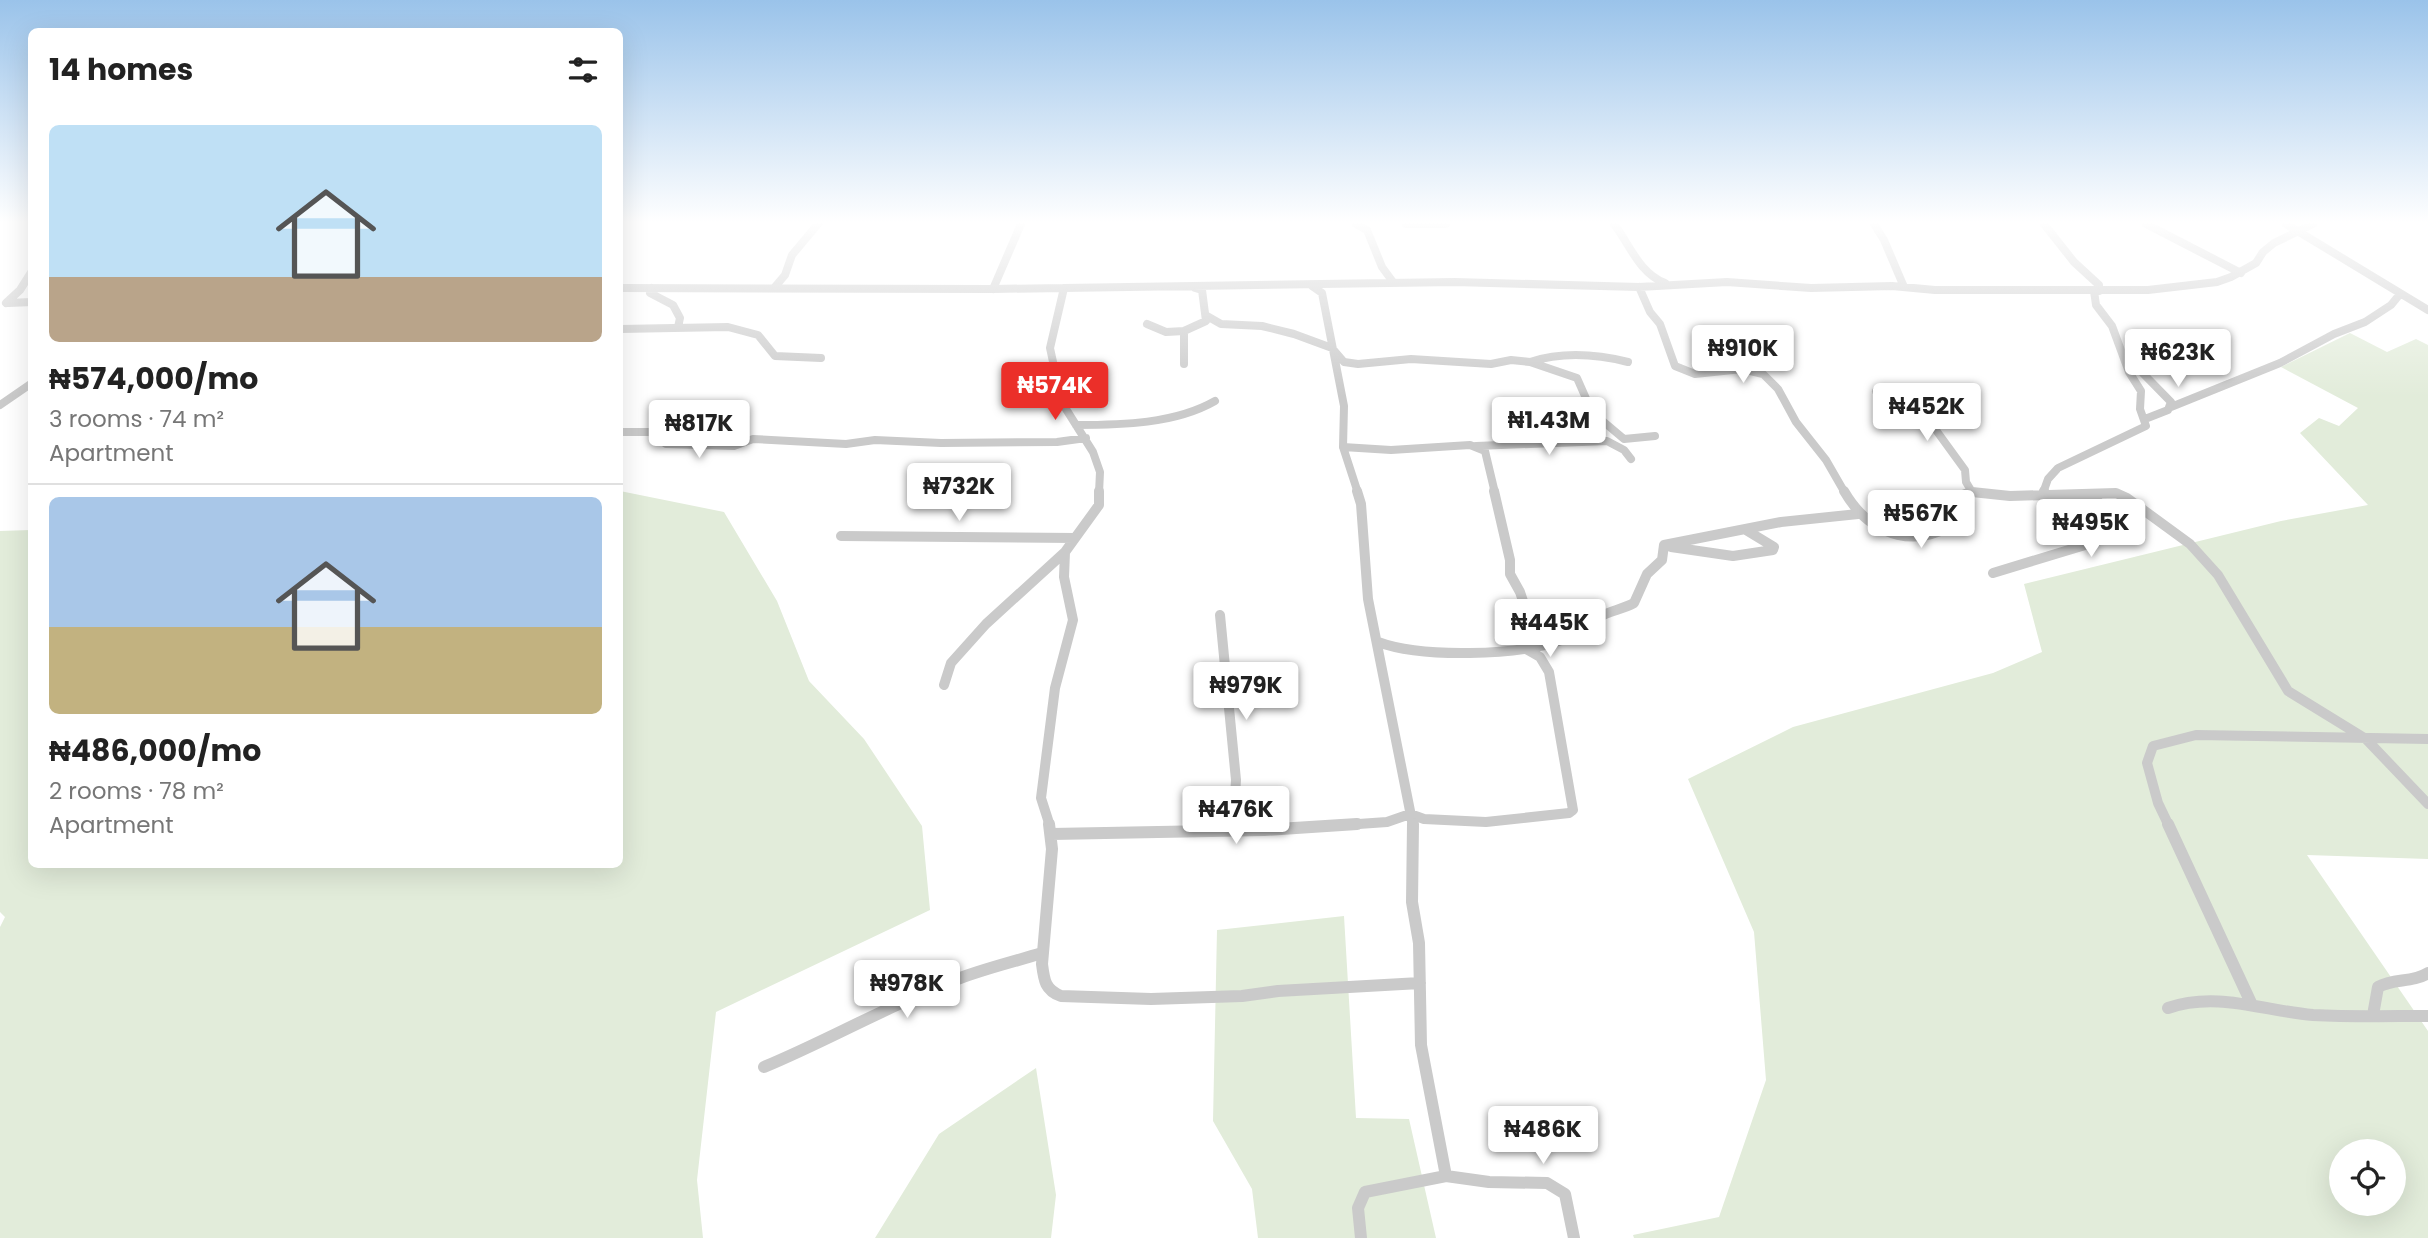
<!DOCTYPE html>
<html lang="en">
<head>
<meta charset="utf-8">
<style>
  body { margin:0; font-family:Poppins,sans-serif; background:#f6f6f6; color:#222; height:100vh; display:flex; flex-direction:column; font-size:26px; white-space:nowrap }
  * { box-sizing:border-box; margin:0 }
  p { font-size:23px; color:#767676 }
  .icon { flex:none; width:38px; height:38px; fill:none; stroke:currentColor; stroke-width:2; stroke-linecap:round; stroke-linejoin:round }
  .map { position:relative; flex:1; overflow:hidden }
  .sheet { position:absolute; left:28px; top:28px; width:595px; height:840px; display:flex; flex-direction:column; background:#fff; border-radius:10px; box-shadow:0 7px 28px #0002 }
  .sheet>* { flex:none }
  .tools { position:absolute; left:2329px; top:1139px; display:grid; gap:14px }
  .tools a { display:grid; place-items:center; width:77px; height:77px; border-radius:50%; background:#fff; box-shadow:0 7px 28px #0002; font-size:35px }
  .price { position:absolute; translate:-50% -60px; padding:0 16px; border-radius:7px; background:#fff; color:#222; font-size:23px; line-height:46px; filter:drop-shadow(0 2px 4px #0008) }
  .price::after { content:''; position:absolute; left:50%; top:42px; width:21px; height:16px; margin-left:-10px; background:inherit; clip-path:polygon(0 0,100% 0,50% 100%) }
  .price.current { background:#eb2f29; color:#fff }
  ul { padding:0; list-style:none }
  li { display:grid; align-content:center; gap:14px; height:371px; padding:0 21px }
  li+li { border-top:2px solid #e0e0e0 }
  li span { display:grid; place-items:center; height:217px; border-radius:10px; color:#555 }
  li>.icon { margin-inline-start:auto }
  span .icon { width:126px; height:126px; fill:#fffc; stroke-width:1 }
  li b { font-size:30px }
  h2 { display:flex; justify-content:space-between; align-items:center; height:84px; padding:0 21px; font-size:30px }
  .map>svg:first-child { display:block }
  .green { fill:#e2ecda; fill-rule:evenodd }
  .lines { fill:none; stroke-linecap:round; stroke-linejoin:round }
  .minor-far2 { stroke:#cacaca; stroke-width:8 }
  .minor-far1 { stroke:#cacaca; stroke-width:10 }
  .minor { stroke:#cacaca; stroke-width:12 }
</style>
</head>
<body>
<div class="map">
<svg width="2428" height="1238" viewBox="0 0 2428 1238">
  <rect width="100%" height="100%" fill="#fff"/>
  <!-- green -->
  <path class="green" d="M2350,333L2387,352L2416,339L2428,345V859L2307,855L2428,1031V1238H1634L1633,1235L1719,1217L1766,1080L1754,932L1688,779L1793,727L1993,673L2042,652L2024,584L2281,521L2368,505L2300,433L2319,418L2339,426L2358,408L2281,367ZM2342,1152H2394V1204H2342Z
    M620,491L724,512L777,601L809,681L864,739L922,826L930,910L716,1012L697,1180L703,1238H0V927L5,917L0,912V531L31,530L32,864H620Z
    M1344,916L1356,1118L1409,1119L1436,1238H1258L1252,1189L1213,1121L1217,930Z
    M1036,1068L1056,1195L1051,1238H875L939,1134Z"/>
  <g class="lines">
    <!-- minor-far2 -->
    <path class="minor-far2" d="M1356,224L1367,230L1382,267L1393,282
      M1406,224H1446
      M1614,224C1630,245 1639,273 1665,283
      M1874,224L1884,240L1904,287
      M2044,224L2074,262L2099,285V291
      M2146,224L2241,273
      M2286,224L2428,310
      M1312,286L1322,293L1344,406L1343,447L1358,493
      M1639,287L1650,312L1660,324L1675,366L1695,374L1742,369L1763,374L1778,389L1796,422L1826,460L1845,493
      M620,288L993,289L1455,282L1639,287L1727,282L1811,288L1892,286L1935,290H2148L2217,282L2231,277L2256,263L2263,252L2274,243L2313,224
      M652,288L650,293L673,305L680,318L678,327
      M774,288L785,275L792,255L818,224
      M1064,288L1050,348L1055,371L1054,390L1093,452L1100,472L1099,493
      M993,289L1021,224
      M6,303L20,290L32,271
      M8,303L32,302
      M1207,316L1221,324L1262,326L1294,334L1332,348L1344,362L1358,364L1411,359L1491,364L1511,360L1530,362L1577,378L1592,412L1624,439L1655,436
      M1147,324L1166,332L1184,331
      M620,329L728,327L758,335L775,356L821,358
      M2124,354L2171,402L2168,410L2145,419
      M1530,362C1561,352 1596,354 1628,362
      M1184,364V331L1206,321L1202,290L1195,288
      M1876,391L1904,400L1933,426L1965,470L1966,482L1972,492
      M0,405L32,383
      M2171,407L2280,363L2334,334L2365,322L2391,305L2400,294
      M1076,425C1121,425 1175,424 1215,401
      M620,432H650L666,444L734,446L753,439L846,444L875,440L941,443L1057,442L1086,438
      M1476,446L1607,441L1624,450L1631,459
      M1343,447L1391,450L1470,445L1485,451L1495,493
      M1969,493H1981
      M2043,493L2048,479L2058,468L2146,426L2140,409L2141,391L2129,372L2112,326L2096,305L2094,291"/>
    <!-- minor-far1 -->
    <path class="minor-far1" d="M1357,491L1361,504L1368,599L1413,826
      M1494,491L1510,560V574L1520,592L1538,646
      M1844,491C1872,539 1919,551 1965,517V494L1972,492L2010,496L2116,493L2127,498L2190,544L2218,575L2288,691L2366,739L2428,804
      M2042,496L2044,491
      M841,536L1075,538
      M1664,545L1781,522L1858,514
      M1671,547L1733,556L1773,550L1774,547L1746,530
      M1993,573L2095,542L2112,534L2095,495
      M1220,615L1236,780L1233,826
      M1378,642C1421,658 1518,656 1561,640C1575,635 1586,624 1599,617C1610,611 1623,609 1634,603L1647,574L1662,560L1664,545
      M944,685L951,663L986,624L1065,552L1099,505V491
      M1050,826L1041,798L1055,688L1073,620L1064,577L1065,552
      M1330,826L1387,822L1410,814L1424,819L1486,822L1569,813L1573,810L1549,672L1540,657L1526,649
      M2169,826L2158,803L2147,763L2153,746L2196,735L2428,739"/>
    <!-- minor -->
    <path class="minor" d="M1049,824L1052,849L1042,964C1044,980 1045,990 1061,996L1151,999L1242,996L1278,991L1420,983
      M1413,824L1412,902L1419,943L1421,1045L1446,1176
      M2168,824L2252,1005
      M1233,830V824
      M1052,834L1264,830L1357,824
      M2168,1008C2217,991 2264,1011 2313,1015C2351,1017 2390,1016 2428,1016
      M2373,1015L2378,987C2394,978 2412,983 2428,973
      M764,1067C829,1040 889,1005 955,980C983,969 1013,962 1042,953
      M1361,1238L1358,1208L1365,1192L1446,1176L1489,1182L1547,1183L1565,1194L1574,1238"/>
  </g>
  <!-- sky -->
  <linearGradient id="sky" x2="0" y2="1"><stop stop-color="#9ac3ea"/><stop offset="0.56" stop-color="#fff"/><stop offset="1" stop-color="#fff" stop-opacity="0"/></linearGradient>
  <rect width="2428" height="397" fill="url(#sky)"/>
</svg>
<div class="tools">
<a><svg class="icon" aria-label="locate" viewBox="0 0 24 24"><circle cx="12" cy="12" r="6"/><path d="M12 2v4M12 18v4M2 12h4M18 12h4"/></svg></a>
</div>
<b class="price" style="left:1743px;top:385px">₦910K</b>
<b class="price" style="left:2178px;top:389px">₦623K</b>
<b class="price current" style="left:1055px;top:422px">₦574K</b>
<b class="price" style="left:1927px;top:443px">₦452K</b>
<b class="price" style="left:1549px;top:457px">₦1.43M</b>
<b class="price" style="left:699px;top:460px">₦817K</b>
<b class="price" style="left:959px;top:523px">₦732K</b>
<b class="price" style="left:1921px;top:550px">₦567K</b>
<b class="price" style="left:2091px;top:559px">₦495K</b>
<b class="price" style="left:1550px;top:659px">₦445K</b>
<b class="price" style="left:1246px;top:722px">₦979K</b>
<b class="price" style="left:1236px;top:846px">₦476K</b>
<b class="price" style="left:907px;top:1020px">₦978K</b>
<b class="price" style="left:1543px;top:1166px">₦486K</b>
<section class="sheet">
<h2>14 homes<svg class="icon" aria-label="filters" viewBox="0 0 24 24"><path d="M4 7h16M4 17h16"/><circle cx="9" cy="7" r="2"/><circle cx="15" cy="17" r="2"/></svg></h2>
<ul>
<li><span style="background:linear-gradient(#bfe0f5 70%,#b9a48a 0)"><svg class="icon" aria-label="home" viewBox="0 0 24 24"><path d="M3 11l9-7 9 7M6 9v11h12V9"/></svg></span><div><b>₦574,000/mo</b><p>3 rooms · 74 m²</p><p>Apartment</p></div></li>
<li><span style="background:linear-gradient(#a9c7e8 60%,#c2b280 0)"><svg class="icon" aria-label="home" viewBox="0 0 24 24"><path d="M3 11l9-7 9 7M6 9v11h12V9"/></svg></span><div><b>₦486,000/mo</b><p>2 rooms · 78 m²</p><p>Apartment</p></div></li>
</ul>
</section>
</div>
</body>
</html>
